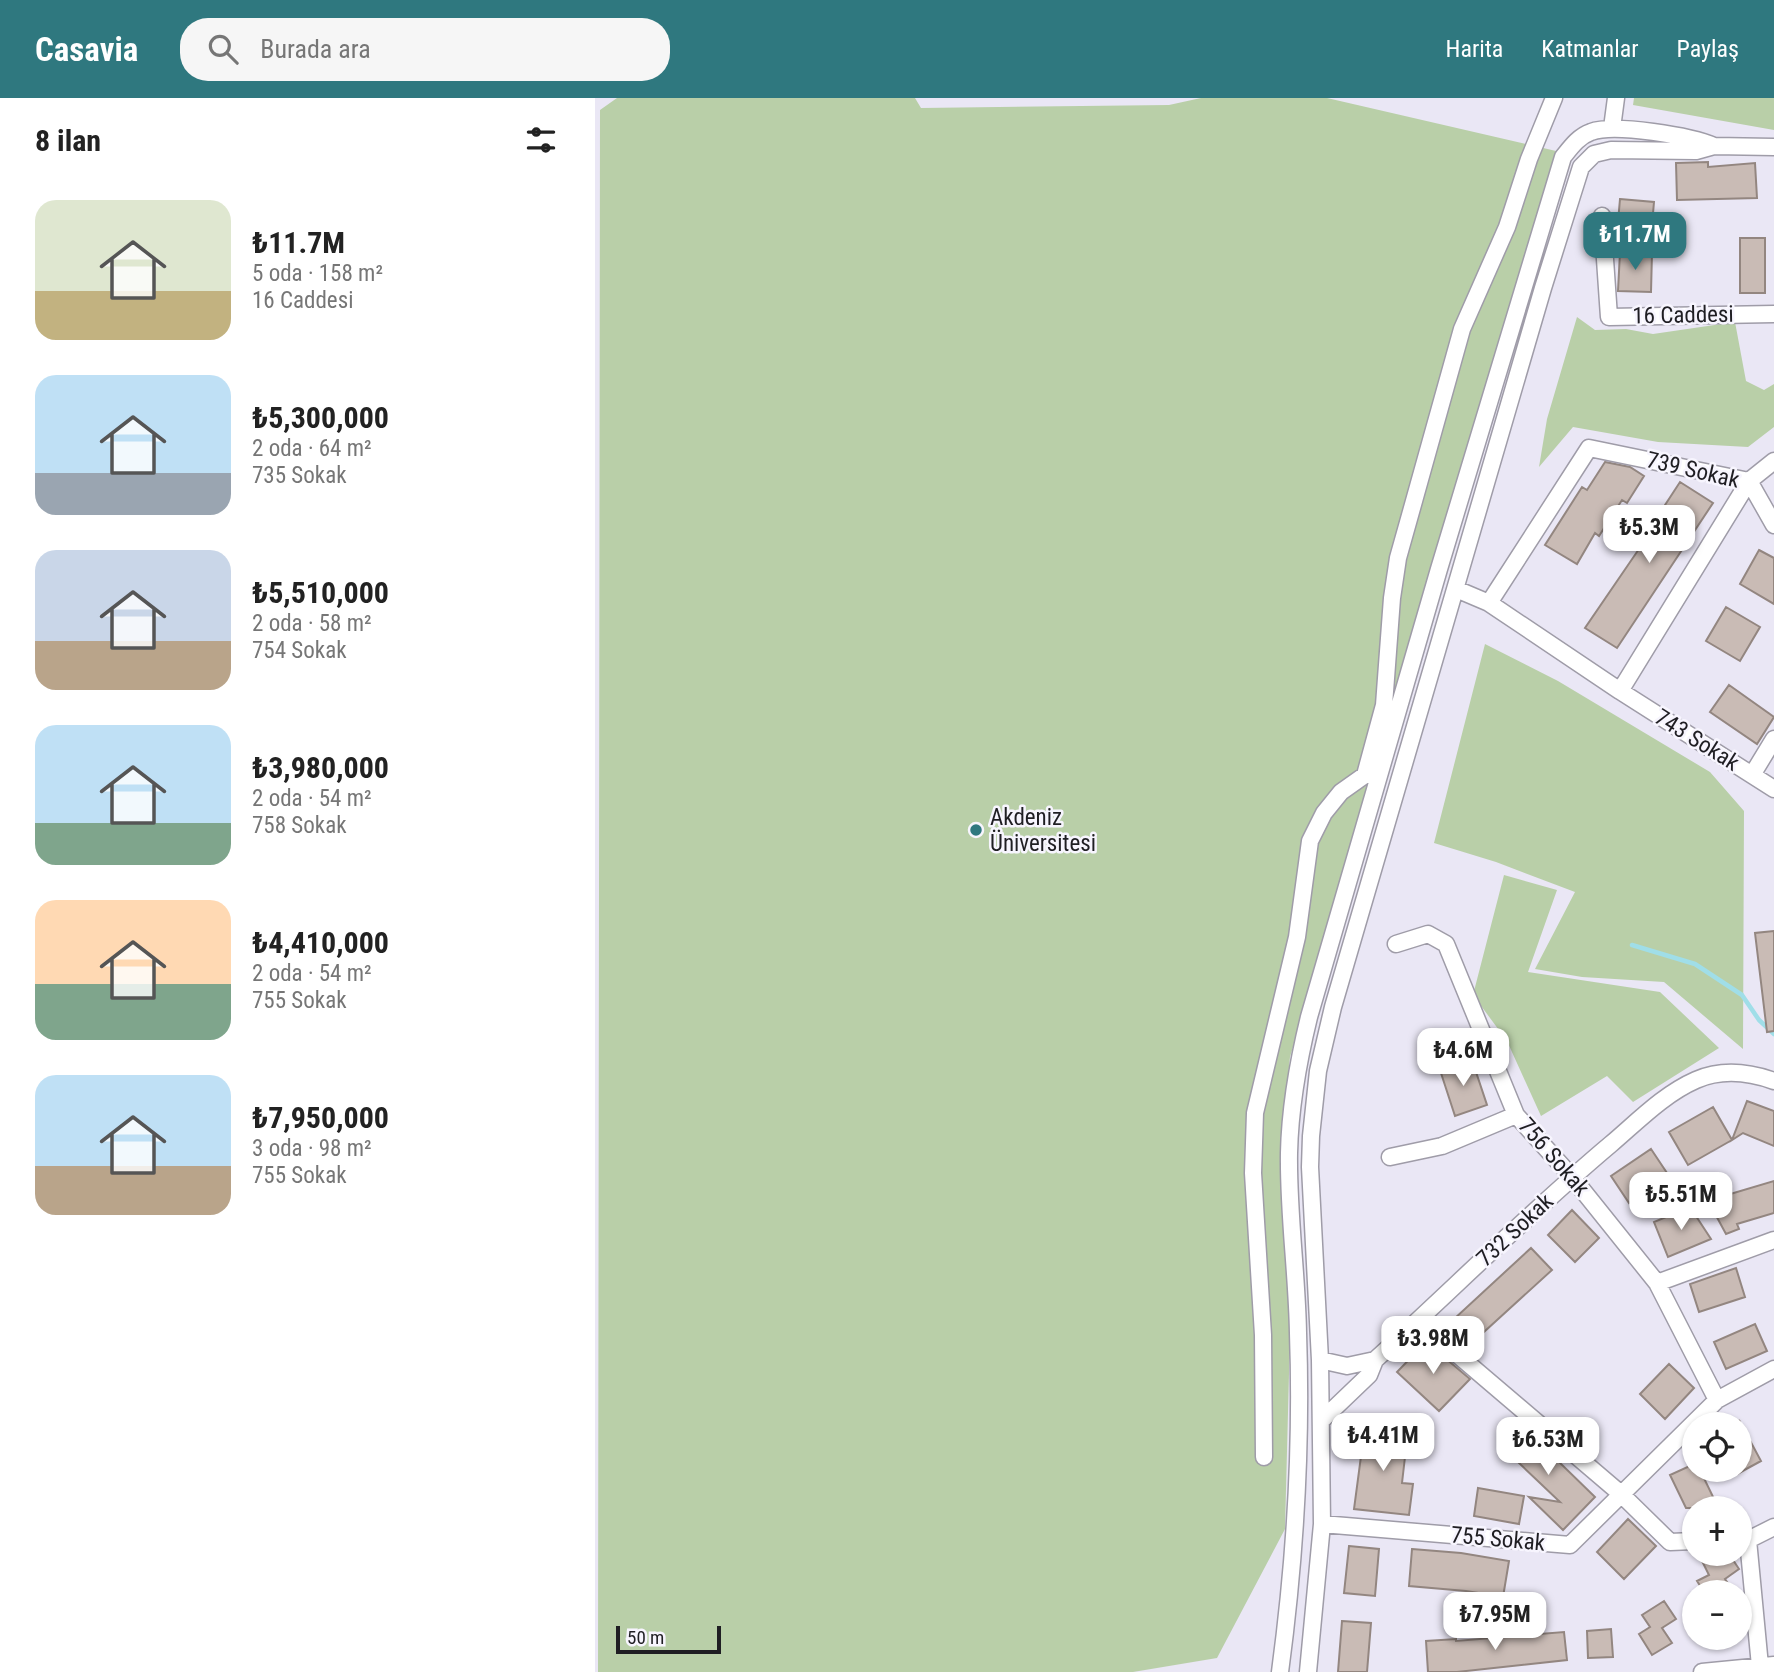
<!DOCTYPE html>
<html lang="tr">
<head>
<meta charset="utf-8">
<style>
  body { margin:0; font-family:"Roboto Condensed",sans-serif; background:#f6f6f6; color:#222; height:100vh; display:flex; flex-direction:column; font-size:26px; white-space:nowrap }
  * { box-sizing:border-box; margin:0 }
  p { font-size:23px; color:#767676 }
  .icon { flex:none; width:38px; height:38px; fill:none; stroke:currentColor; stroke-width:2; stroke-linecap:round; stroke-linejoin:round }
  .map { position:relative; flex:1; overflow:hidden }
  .side { display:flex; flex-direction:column; background:#fff; width:595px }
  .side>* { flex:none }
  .fabs { position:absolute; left:1087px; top:1314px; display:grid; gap:14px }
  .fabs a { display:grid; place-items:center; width:70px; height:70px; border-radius:50%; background:#fff; box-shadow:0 2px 5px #0004; font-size:35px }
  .scale { position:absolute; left:21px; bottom:18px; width:105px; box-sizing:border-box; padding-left:7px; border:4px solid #1f1e23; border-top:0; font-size:19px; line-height:24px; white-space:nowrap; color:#1f1e23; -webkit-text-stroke:5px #f7f5fe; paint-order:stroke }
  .price { position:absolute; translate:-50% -60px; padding:0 16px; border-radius:14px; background:#fff; color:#222; font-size:23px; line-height:46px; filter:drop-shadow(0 2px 4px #0008) }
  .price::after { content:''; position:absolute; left:50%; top:42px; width:21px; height:16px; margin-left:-10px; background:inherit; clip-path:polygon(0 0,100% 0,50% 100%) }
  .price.active { background:#2f787f; color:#fff }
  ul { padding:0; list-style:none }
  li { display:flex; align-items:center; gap:21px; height:175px; padding:0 35px }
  li span { display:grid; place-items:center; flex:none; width:196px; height:140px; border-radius:21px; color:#555 }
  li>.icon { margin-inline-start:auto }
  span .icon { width:84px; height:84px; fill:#fffc; stroke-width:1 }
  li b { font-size:30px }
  h2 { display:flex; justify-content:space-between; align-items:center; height:84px; padding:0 35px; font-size:30px }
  header { display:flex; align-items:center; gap:42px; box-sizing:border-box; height:98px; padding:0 35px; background:#2f787f; color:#fff }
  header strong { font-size:33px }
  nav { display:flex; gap:38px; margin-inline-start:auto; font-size:24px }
  .search { width:490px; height:63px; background:#f6f6f6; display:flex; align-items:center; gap:18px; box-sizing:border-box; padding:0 24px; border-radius:28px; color:#767676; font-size:26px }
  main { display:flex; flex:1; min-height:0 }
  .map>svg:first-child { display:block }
  .green { fill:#b9cfa8 }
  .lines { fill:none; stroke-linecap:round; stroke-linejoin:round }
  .stream { stroke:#a0dee8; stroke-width:4.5 }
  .building { fill:#c9bbb5; stroke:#938680; stroke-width:2 }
  .minor-casing { stroke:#9f9ca8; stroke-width:19 }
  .minor { stroke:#fff; stroke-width:16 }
  .poi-dot { fill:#2f787f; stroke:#f7f5fe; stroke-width:2.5 }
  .labels { text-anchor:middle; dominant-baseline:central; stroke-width:5; stroke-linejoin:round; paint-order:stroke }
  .street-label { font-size:23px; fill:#1f1e23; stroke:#f7f5fe }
  .poi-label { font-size:23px; fill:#1f1e23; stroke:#f7f5fe; text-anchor:start }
</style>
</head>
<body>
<header>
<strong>Casavia</strong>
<div class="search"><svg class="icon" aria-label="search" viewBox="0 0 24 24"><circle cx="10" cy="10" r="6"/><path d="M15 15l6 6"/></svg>Burada ara</div>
<nav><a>Harita</a><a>Katmanlar</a><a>Paylaş</a></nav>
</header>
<main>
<section class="side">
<h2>8 ilan<svg class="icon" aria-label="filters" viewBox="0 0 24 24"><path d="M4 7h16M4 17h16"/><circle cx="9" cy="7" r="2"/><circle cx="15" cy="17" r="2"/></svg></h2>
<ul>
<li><span style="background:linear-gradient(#dfe7d0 65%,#c2b280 0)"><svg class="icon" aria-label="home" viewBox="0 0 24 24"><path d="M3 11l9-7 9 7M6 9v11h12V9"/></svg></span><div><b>₺11.7M</b><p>5 oda · 158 m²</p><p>16 Caddesi</p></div></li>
<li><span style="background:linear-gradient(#bfe0f5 70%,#9aa5b1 0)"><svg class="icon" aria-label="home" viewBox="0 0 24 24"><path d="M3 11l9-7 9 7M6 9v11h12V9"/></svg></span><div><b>₺5,300,000</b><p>2 oda · 64 m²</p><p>735 Sokak</p></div></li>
<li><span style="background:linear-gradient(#c9d6e8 65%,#b9a48a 0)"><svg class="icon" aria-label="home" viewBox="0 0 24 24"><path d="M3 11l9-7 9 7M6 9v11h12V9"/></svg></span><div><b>₺5,510,000</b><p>2 oda · 58 m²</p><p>754 Sokak</p></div></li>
<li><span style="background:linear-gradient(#bfe0f5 70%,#7fa58c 0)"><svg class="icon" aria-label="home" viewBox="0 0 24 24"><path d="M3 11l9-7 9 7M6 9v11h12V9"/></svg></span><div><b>₺3,980,000</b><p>2 oda · 54 m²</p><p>758 Sokak</p></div></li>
<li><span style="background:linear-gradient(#ffd9b3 60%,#7fa58c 0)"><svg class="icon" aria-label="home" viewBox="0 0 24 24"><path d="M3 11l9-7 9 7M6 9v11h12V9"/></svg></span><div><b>₺4,410,000</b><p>2 oda · 54 m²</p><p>755 Sokak</p></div></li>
<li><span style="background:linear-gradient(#bfe0f5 65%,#b9a48a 0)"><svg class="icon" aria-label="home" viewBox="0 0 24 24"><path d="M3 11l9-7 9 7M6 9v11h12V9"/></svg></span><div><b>₺7,950,000</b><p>3 oda · 98 m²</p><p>755 Sokak</p></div></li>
</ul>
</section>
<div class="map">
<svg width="1179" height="1574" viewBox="0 0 1179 1574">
  <rect width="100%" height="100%" fill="#eae7f5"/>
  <!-- green -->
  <path class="green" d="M22,0H320L326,10L574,7L606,0H732L961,53L695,959L687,1035L695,1237L690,1431L622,1560L538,1574H3L5,12Z
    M1039,0H1179V32L1038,7Z
    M982,219L1000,232L1031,231L1058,236L1140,224L1151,283L1169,292L1179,286V329L1153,349L1063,344L978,329L944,369L952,321Z
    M890,546L963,583L1115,674L1149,713L1148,951L1069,884L987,879L940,871L980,794L901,764L839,745Z
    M909,777L962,792L933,874L1065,894L1124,950L1038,1004L1012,978L946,1018L912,943L878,897Z"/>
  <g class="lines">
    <!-- stream -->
    <path class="stream" d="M1037,847L1100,866L1147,897L1164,922L1179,936"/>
  </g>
  <!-- building -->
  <path class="building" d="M1113,64V69L1160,65L1162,100L1082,102L1081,65Z
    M1025,101L1059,104L1057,127L1023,124Z
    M1145,140H1170V195H1145Z
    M1025,154L1057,155L1056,194L1023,193Z
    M1010,364L1035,369L1049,378L1032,405L1027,402L1004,438L1000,435L982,466L950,447L987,389L992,392Z
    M1085,384L1118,405L1022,550L990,530L1044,451L1042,450Z
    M1164,452L1179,460V506L1145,486Z
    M1131,509L1165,529L1145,563L1111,543Z
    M1134,587L1179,619L1162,646L1115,614Z
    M1179,833V933L1172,934L1160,835Z
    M877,962L892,1007L860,1018L845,972Z
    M1152,1003L1179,1013V1048L1148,1035L1137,1042Z
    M1118,1009L1137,1042L1093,1067L1074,1034Z
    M1056,1051L1074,1078L1034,1105L1016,1078Z
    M1179,1083V1115L1142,1126L1144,1131L1131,1136L1111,1099L1130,1092L1132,1097Z
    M1095,1109L1116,1141L1073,1159L1059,1124Z
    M977,1112L1004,1140L980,1164L953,1137Z
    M936,1150L957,1172L879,1243L859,1221Z
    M1141,1170L1150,1199L1104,1214L1095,1186Z
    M1160,1226L1172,1253L1131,1271L1119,1244Z
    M831,1244L875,1281L844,1313L802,1274Z
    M1074,1266L1099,1290L1070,1321L1045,1296Z
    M1144,1322L1166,1363L1144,1375Z
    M924,1325L1000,1399L968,1432L934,1399L965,1404L904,1346Z
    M770,1328L813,1333L807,1385L818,1386L814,1417L759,1411Z
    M1099,1366V1372H1105L1121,1405L1108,1410H1091L1075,1377Z
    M883,1390L929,1398L924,1426L879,1418Z
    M1033,1421L1061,1448L1029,1481L1002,1454Z
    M754,1448L784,1451L780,1498L749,1495Z
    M817,1451L866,1455L914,1463L908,1499L871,1493L814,1488Z
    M1120,1456H1134L1144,1471L1130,1481L1139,1494H1109L1102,1483L1114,1477L1107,1463Z
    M1069,1503L1081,1521L1067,1530L1077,1545L1057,1557L1044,1536L1055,1529L1047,1517Z
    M747,1523L776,1525L772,1574H743Z
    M1016,1531L1018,1559L993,1560L992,1533Z
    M969,1534L972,1562L862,1574H833L831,1543L861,1541V1543Z"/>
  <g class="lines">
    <defs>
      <path id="minor" d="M1017,30L1021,0
        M1007,118L1014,219L1179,216
        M861,491L894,505L1025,593L1179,691
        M894,505L994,350L1154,383L1179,427
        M1025,593L1154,383L1179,363
        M1157,677L1179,641
        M801,846L833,836L851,846L921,1017L977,1079L1062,1185L1122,1302
        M795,1059L847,1048L921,1017
        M1062,1185L1179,1142
        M823,1223L1026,1396L1075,1444L1099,1443
        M725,1262L752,1268L780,1262C859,1190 935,1114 1016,1046C1043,1023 1069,996 1101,982C1126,971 1154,974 1179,983
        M727,1322L774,1277L780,1262
        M669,1359L668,1237L658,1075L660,1015L702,839L715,743L729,715L746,694L770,677L789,607L797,500L803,460L819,403L867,231L912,129L934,61L959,0
        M727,1426L975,1447L1122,1302L1179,1271
        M1144,1442H1153L1179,1429
        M1153,1442L1165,1568
        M685,1574C700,1462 707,1348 703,1235C702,1175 693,1115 694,1055C695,1008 703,964 714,919L844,471L968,59C976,49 984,38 996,34C1019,25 1097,38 1119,48
        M713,1574L727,1426L725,1262L715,1069L716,1038L723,973L738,909L948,190L986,69L999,56L1016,52L1101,53L1119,48L1179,49
        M1107,1574L1179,1567"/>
    </defs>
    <!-- minor casing -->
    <use href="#minor" class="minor-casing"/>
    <!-- minor -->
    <use href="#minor" class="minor"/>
  </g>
  <!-- markers -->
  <circle class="poi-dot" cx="381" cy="732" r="7"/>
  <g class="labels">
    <!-- street labels -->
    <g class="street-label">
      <text transform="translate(1088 217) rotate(-1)">16 Caddesi</text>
      <text transform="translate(1098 372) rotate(13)">739 Sokak</text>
      <text transform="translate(1102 642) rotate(32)">743 Sokak</text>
      <text transform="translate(959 1059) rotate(49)">756 Sokak</text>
      <text transform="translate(920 1132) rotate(-43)">732 Sokak</text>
      <text transform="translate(903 1441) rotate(5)">755 Sokak</text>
    </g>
    <!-- poi labels -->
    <g class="poi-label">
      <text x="395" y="719">Akdeniz<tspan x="395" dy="26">Üniversitesi</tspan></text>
    </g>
  </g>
</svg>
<div class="fabs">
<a><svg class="icon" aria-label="locate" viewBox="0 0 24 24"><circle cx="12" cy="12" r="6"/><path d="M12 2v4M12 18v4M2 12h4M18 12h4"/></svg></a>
<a>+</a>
<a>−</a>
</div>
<div class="scale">50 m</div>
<b class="price active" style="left:1040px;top:174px">₺11.7M</b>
<b class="price" style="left:1054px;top:467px">₺5.3M</b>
<b class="price" style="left:868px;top:990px">₺4.6M</b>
<b class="price" style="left:1086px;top:1134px">₺5.51M</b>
<b class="price" style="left:838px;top:1278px">₺3.98M</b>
<b class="price" style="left:788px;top:1375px">₺4.41M</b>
<b class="price" style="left:953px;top:1379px">₺6.53M</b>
<b class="price" style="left:900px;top:1554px">₺7.95M</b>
</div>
</main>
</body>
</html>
